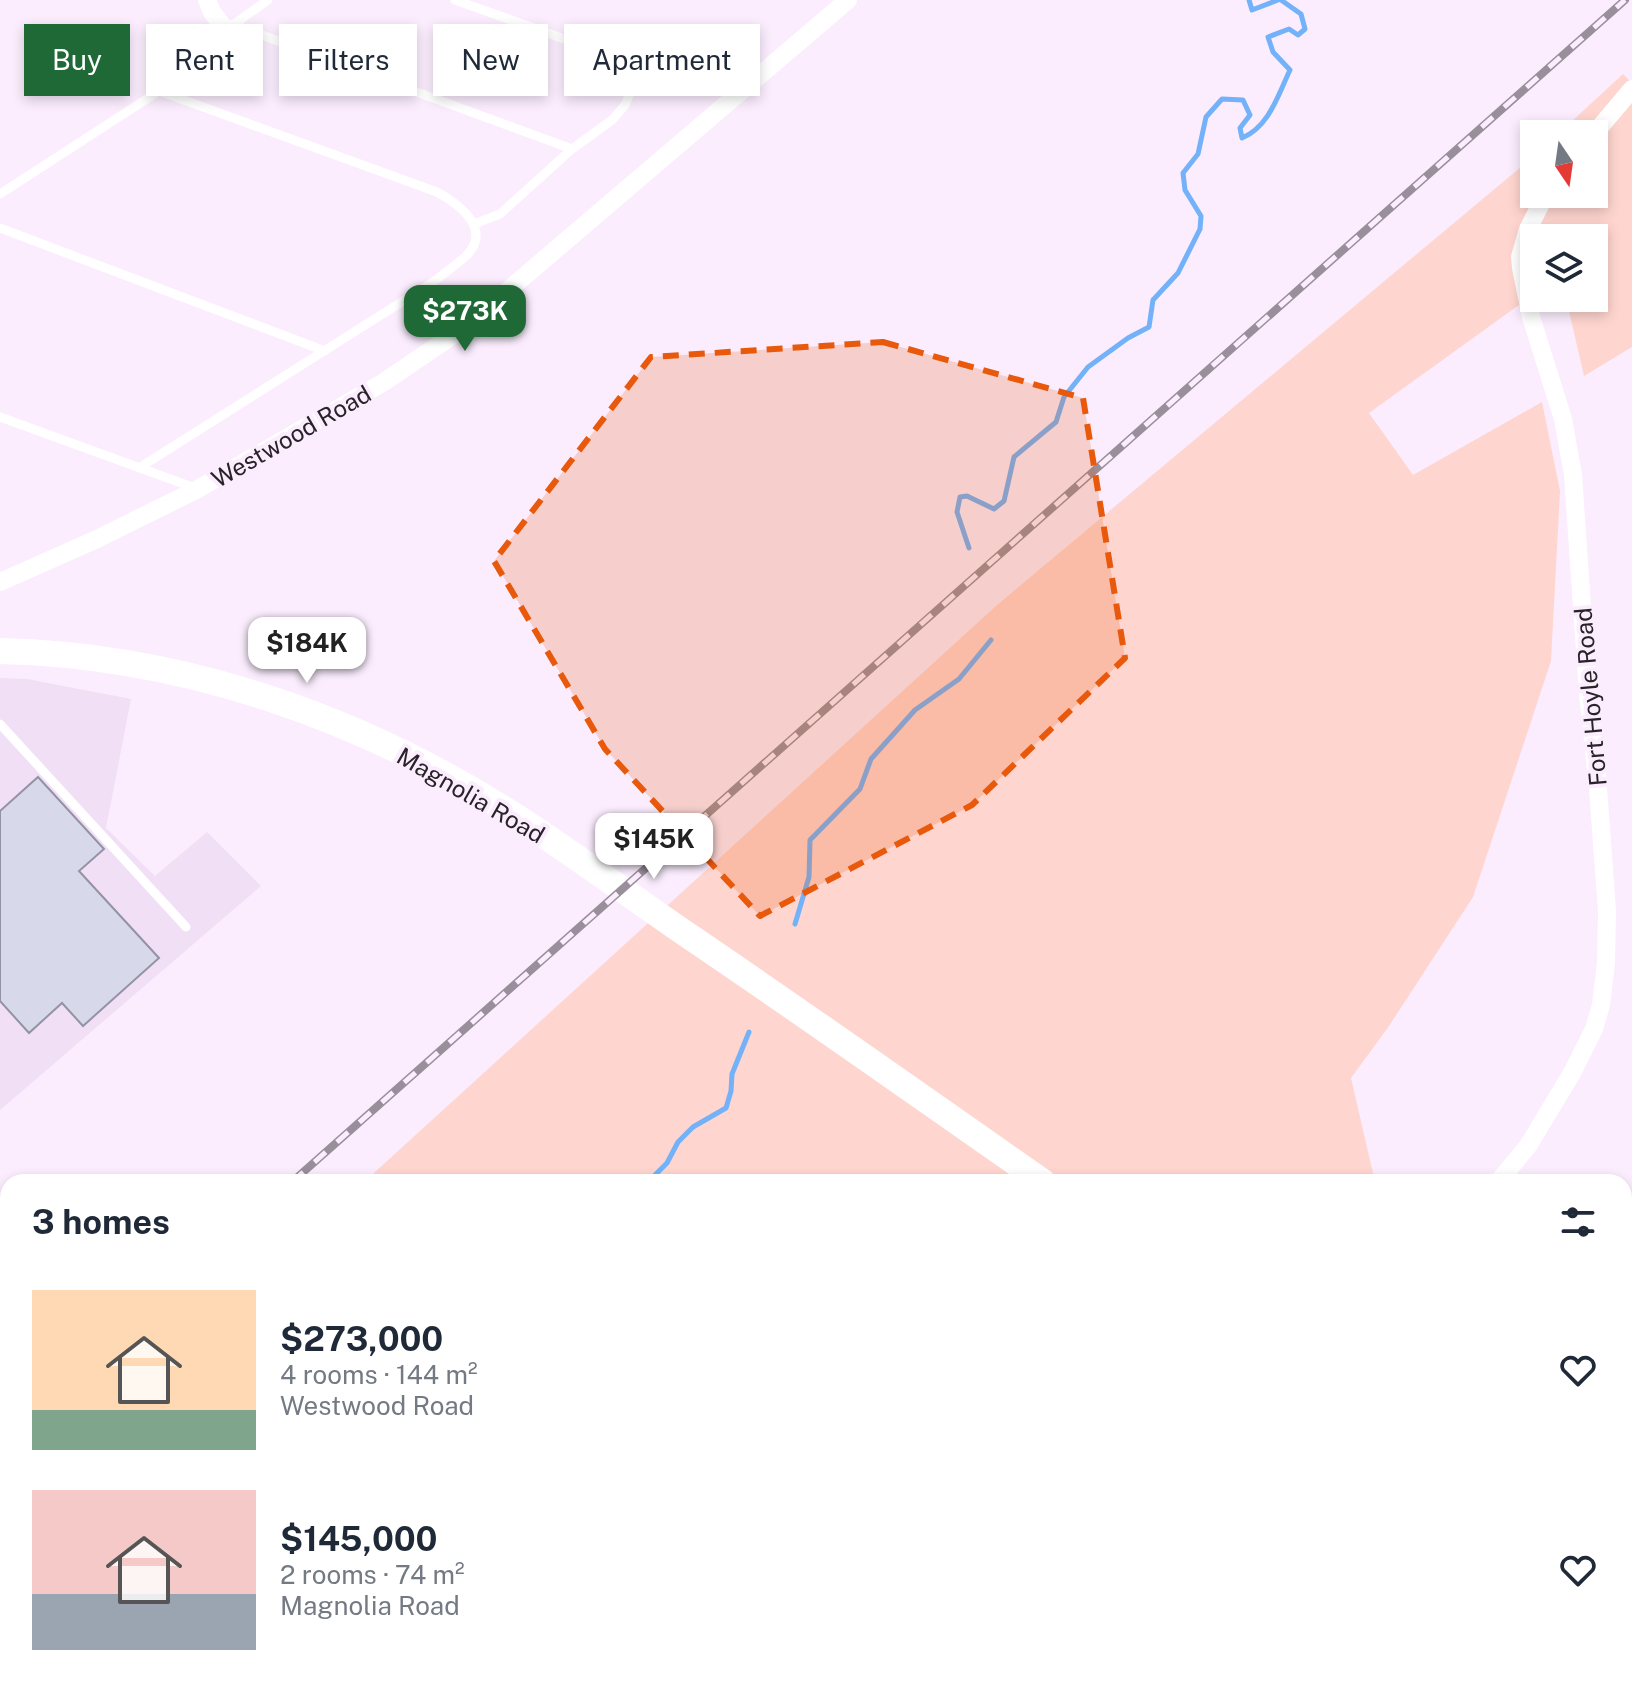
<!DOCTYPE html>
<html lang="en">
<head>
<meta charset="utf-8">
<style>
  body { margin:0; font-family:"Public Sans",sans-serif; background:#f2f2f3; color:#1f2937; height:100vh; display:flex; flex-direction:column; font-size:30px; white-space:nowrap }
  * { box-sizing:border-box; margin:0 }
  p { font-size:26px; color:#747a83 }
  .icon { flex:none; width:44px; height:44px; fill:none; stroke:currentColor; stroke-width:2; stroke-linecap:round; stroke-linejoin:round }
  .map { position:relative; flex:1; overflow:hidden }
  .drawer { position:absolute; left:0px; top:1174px; width:1632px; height:512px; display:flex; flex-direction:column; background:#fff; border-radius:24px 24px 0 0; box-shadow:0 4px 12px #0003 }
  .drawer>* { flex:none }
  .hud { position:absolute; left:24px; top:24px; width:800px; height:72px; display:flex; gap:16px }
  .needle { width:52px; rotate:167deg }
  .buttons { position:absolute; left:1520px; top:120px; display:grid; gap:16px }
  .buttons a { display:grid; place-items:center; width:88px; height:88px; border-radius:0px; background:#fff; box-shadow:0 4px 12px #0003; font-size:40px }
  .price { position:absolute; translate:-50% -68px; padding:0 18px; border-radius:16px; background:#fff; color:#222; font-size:26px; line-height:52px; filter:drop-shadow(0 2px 4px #0008) }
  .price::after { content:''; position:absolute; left:50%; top:48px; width:24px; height:18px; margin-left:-12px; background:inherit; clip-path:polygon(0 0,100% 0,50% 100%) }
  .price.current { background:#1f6936; color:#fff }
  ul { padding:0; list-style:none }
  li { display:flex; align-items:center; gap:24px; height:200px; padding:0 32px }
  li span { display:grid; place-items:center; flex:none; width:224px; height:160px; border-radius:0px; color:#555 }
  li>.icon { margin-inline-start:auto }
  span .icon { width:96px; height:96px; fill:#fffc; stroke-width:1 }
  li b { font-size:34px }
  h2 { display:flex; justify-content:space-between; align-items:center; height:96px; padding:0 32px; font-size:34px }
  .chip { padding:0 28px; border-radius:0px; background:#fff; box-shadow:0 4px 12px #0003; font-size:28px; line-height:72px }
  .chip.current { background:#1f6936; color:#fff }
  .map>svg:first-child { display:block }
  .built { fill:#f1dff5 }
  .green { fill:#ffd5cf }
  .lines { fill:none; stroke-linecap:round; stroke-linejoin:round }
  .stream { stroke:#73b2f8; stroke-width:5 }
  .building { fill:#d8d8eb; stroke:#9393a4; stroke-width:2 }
  .service { stroke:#fff; stroke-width:9 }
  .minor { stroke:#fff; stroke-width:18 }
  .secondary { stroke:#fff; stroke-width:26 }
  .rail-casing { stroke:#998f9b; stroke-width:8 }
  .rail { stroke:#fbedfe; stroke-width:5; stroke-dasharray:15; stroke-linecap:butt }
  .marked { fill:#e8590c; fill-opacity:0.2; stroke:#e8590c; stroke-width:6; stroke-dasharray:16 10; stroke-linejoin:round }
  .labels { text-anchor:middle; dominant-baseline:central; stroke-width:8; stroke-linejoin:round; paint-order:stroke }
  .street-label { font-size:24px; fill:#282329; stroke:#fbedfe }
</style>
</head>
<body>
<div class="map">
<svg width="1632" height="1686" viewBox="0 0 1632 1686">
  <rect width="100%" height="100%" fill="#fbedfe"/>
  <!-- built -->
  <path class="built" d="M0,678L27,679L131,699L106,828L155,876L207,832L261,886L0,1110Z"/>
  <!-- green -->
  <path class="green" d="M1623,74L1632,83V347L1584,376L1566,298H1594V238H1534V298H1558L1523,302L1369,413L1413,475L1542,402L1560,491L1551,661L1473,897L1389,1026L1351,1078L1375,1182H364L997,605L1534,156V194H1594V134H1558Z
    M1624,1339L1632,1348V1628L1624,1622Z
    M8,1507V1678H1512L1508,1686H0V1514Z"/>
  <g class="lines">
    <!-- stream -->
    <path class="stream" d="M1249,0L1252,10L1278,0
      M969,548L957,512L960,497L967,496L994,509L1004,501L1014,457L1056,422L1064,397L1088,367L1128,338L1149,327L1153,300L1178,273L1200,229L1201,216L1185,190L1183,173L1198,154L1206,117L1222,99L1243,100L1250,115L1240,128L1242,138C1269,127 1278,95 1290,70L1273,52L1268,37L1289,29L1298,35L1305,29L1301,14L1281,0
      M795,924L809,877L810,840L860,789L871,759L915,710L959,679L991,640
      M648,1182L667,1163L678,1142L693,1127L726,1108L731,1091L732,1074L749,1032
      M578,1678L579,1686"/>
  </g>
  <!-- building -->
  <path class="building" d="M38,777L104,849L79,871L159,958L83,1026L62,1003L29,1033L0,1001V811Z"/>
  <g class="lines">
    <!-- service -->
    <path class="service" d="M455,0L598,51L617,66L626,79L630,93L625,105L612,120L572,149L500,214L474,224
      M232,24L572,149
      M0,194L159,91L203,46L268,0
      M0,228L325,351
      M0,417L195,488
      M139,468L430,284C442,275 455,266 466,256C493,229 459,204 437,192L159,91
      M0,724L186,927
      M1624,1677L1632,1676
      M1587,1686L1616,1678"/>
    <!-- minor -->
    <path class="minor" d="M207,0L212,12L225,29
      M1594,134L1632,89
      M0,582L97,539L198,489L384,382L465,327L848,0
      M1498,1182L1528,1146L1572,1073L1594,1029L1601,1005L1606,963L1607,911L1598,788L1588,694L1573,475L1563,419L1531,317L1521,268L1520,257L1528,229L1546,194"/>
    <!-- secondary -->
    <path class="secondary" d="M0,651C182,655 359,717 512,814C571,852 628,894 686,934C806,1015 924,1099 1043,1182
      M1528,1678L1533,1686"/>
    <defs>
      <path id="rail" d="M292,1182L1625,0
        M0,1440L8,1433"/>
    </defs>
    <!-- rail casing -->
    <use href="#rail" class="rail-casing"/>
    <!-- rail -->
    <use href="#rail" class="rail"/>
  </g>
  <!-- marked area -->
  <path class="marked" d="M883,342L1083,398L1125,658L972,805L760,916L605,749L494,561L651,357Z"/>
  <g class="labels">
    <!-- street labels -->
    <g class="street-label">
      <text transform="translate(291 436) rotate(-30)">Westwood Road</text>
      <text transform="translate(1590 697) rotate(-95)">Fort Hoyle Road</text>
      <text transform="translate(471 795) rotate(30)">Magnolia Road</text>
    </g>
  </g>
</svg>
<div class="buttons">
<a><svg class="needle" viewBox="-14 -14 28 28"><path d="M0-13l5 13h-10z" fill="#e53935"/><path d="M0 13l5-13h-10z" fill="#747a83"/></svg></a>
<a><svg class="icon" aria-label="layers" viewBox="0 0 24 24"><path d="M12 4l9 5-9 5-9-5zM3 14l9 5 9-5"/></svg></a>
</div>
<b class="price current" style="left:465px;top:353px">$273K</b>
<b class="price" style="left:307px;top:685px">$184K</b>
<b class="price" style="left:654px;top:881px">$145K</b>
<div class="hud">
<a class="chip current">Buy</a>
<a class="chip">Rent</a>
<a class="chip">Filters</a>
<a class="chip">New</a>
<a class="chip">Apartment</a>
</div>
<section class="drawer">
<h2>3 homes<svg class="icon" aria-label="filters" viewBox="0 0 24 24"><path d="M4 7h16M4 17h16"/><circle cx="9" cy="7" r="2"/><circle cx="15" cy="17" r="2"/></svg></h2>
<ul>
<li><span style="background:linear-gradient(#ffd9b3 75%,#7fa58c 0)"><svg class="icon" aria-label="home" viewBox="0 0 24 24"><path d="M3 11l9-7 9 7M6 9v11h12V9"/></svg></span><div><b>$273,000</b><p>4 rooms · 144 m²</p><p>Westwood Road</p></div><svg class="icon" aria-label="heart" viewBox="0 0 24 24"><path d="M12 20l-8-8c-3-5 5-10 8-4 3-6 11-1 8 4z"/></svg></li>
<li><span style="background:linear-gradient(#f6c9c9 65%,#9aa5b1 0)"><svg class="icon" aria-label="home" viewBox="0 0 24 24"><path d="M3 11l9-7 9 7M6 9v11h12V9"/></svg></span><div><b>$145,000</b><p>2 rooms · 74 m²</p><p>Magnolia Road</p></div><svg class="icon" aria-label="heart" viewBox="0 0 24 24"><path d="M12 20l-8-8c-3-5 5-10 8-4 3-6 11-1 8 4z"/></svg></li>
</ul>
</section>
</div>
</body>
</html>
